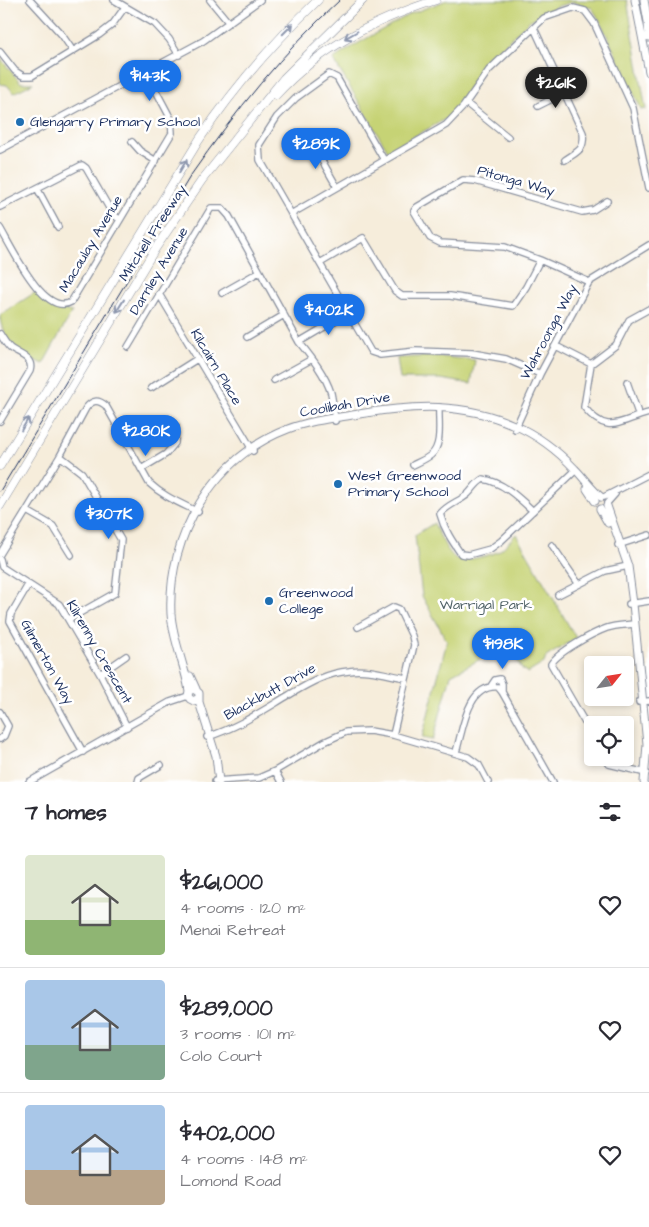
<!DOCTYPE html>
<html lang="en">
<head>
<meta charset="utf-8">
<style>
  body { margin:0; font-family:"Architects Daughter",sans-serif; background:#f2f2f3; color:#2b2b33; height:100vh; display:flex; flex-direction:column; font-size:19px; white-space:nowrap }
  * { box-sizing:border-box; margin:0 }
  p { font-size:16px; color:#7c7c81 }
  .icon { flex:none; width:28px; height:28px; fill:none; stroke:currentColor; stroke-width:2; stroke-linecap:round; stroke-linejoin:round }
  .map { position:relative; height:782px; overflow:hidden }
  .sheet { display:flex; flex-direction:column; background:#fff; flex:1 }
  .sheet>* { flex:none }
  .needle { width:32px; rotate:60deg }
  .tools { position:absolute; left:584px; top:656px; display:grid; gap:10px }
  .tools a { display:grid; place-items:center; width:50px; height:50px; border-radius:5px; background:#fff; box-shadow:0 2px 8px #0003; font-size:25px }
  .price { position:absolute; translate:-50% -42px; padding:0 11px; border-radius:18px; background:#1a73e8; color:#fff; font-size:16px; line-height:32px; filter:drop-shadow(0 1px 2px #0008) }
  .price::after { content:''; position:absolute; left:50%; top:30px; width:15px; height:11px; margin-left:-8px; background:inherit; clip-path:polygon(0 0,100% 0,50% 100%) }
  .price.active { background:#222; color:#fff }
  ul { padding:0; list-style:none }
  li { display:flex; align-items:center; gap:15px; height:125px; padding:0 25px }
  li+li { border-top:1px solid #e1e1e2 }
  li span { display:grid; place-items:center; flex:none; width:140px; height:100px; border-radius:5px; color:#555 }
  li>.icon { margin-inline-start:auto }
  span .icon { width:60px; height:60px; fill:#fffc; stroke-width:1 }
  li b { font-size:21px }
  h2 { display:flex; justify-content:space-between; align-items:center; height:60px; padding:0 25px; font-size:21px }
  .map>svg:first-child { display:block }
  .green { fill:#c6d374; stroke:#708169 }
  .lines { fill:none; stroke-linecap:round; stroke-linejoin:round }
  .minor-casing { stroke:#888e9c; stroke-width:8 }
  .major-casing { stroke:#888e9c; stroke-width:9 }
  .highway-casing { stroke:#888e9c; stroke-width:9 }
  .minor { stroke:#fff; stroke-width:5.5 }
  .major { stroke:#fff; stroke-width:7 }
  .highway { stroke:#fff; stroke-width:8 }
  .rail { stroke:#1b2f5e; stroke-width:1 }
  .oneway { stroke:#8d97ae }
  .poi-dot { fill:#1f6fb2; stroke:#fff; stroke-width:2 }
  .labels { text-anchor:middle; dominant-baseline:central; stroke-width:5; stroke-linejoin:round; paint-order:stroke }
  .poi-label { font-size:14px; fill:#1b2f5e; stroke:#fff; text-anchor:start }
  .street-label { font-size:14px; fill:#1b2f5e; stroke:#fff }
  .park-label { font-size:14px; fill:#4e6065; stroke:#fff }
</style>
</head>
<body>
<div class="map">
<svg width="649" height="782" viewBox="0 0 649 782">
  <rect width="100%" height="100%" fill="#fff"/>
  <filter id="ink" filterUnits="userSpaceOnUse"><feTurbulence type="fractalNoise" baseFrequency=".02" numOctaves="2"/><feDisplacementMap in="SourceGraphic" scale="10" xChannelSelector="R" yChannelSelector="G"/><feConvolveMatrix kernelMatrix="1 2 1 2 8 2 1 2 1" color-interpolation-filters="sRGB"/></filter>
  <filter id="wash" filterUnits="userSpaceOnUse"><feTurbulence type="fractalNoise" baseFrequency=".0096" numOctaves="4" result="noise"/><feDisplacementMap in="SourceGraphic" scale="20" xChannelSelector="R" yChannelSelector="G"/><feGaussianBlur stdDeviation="1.12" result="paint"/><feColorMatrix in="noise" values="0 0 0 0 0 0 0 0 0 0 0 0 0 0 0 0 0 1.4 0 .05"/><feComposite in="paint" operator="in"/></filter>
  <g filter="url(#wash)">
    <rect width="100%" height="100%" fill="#f6eddb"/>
    <!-- green -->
    <path class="green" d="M447,0H627L646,110L641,109L600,21L592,8L573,2L558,6L529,21L482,67L451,116L388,151L333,59L355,45L410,14Z
      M0,58L21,83H33L14,93L7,85L0,84Z
      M36,292L61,309L72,312L43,364C22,356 0,339 0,315Z
      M434,356L475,360L471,384L441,379H400L397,358Z
      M434,523C438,532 448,555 457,559C465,562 492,555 499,551C505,547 511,539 516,534L576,638L546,657L544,663L528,673L522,669L510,648L491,659L488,655L451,675L433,740L422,738L447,641L422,596L415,535Z"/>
  </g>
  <g filter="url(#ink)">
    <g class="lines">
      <defs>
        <path id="minor" d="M30,0L62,35L73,51
          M114,0L155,24L169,39L179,55
          M210,0L229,23
          M534,28L583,133C585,150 578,151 565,160
          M0,52L15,71L23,76H32L99,35L112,25L125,7
          M466,103L508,137
          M538,106L564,93
          M132,142L140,151L156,161
          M312,143L337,187
          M0,150L203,41L260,0
          M384,160L337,78L329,74L296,98L277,117L259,145L260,160L371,352L380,355L416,351L472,353L506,359L540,374
          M37,188L58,227
          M0,207L82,165L86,168L112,213L120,220
          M291,214L446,125L463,107L489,70L544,18L573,8L585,11L594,23L633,108L649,188
          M0,228C11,246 44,318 71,302L172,133L171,119L146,72
          M320,263L363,238L395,291L402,296H450L513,306L526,287L540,260
          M589,282L540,260L505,247L440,243L430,238L414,211L417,207L463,180L475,181L582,212L593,210L607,201
          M222,293L259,272
          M159,294L253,451
          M649,309L629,320L616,345L591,364L584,407C608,437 620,420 649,413
          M0,334C3,339 6,344 10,348C19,355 34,357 30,371L0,421
          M247,337L284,315
          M299,342L348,313
          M556,346L591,364
          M128,347L211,208H222L229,216L299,342C311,357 325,374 331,393C333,402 334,412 335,421
          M274,380L312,359
          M627,382L639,416
          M151,388L197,359
          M515,429L540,374L589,282L649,245
          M60,456L82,473L121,540L115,593L69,619
          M413,465C419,462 426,459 431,455C443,445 438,421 439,407
          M141,469L166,454L175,443L176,427
          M604,497L649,474
          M607,503L615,494
          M27,511L53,526L71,555
          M533,511C519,498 503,482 483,479C476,483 474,488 468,494C459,502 448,504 440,514C444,529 452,541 461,554L468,555L490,549L501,541L576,470
          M552,545L578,583
          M618,545L649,535
          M0,554L60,456L86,408C92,400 98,399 106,406L149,483C164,497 180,503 198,512
          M0,559L2,567L59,604L100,674L127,727
          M28,585L11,614L10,621L83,752
          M558,595L605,571L628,566
          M629,604L649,601
          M358,627L394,607L399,609L412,636L414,645L393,735
          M100,674L126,656
          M491,686L495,680L500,679L502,684V692
          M639,702L649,701
          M0,712L8,726L4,736L0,739
          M592,735L551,664C558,652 593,633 607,628C615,625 626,625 634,624
          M207,737C237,728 262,711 289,695C308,684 326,673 349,671C367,668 388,675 406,678
          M456,752C463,730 467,684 498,687L502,692L553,782
          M606,758L609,764L646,773
          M275,771L281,782
          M215,781L259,778L275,771L324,742L346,732L370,731L393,735L468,757L479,765L488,782
          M29,782L170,702L188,696
          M138,782L139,778L161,765"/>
        <path id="major" d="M635,0L649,72
          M644,0L649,27
          M648,23L649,38
          M587,489L595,501
          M607,506L628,566L633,604L647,744L644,782
          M600,509L608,523
          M190,676L196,689
          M189,691C185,665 173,641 171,614C167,535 214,457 288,429C311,420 335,418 359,414C414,405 462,402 514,425C537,435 558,451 575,469C584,478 591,489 601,497
          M198,698L194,701L190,699L188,696L189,691L194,689L199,693V702L216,756L219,782"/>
        <path id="highway" d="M276,95C320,47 375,20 436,0
          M0,466L199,140C233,89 273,43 318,0
          M0,506L155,249L202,180L284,78L363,0"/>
      </defs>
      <!-- minor casing -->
      <use href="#minor" class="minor-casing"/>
      <!-- major casing -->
      <use href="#major" class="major-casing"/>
      <!-- highway casing -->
      <use href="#highway" class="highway-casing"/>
      <!-- minor -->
      <use href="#minor" class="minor"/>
      <!-- major -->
      <use href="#major" class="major"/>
      <!-- highway -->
      <use href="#highway" class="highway"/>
      <!-- rail -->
      <path class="rail" d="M0,491L191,175C235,112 283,52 340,0"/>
    </g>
    <!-- one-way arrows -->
    <defs><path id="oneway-shaft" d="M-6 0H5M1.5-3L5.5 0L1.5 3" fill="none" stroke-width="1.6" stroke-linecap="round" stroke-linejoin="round" transform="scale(1.25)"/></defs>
    <g class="oneway">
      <use href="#oneway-shaft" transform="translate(288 29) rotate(-45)"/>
      <use href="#oneway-shaft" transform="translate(351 35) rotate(150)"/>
      <use href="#oneway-shaft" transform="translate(183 166) rotate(-59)"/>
      <use href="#oneway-shaft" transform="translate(120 306) rotate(122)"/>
      <use href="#oneway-shaft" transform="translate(25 424) rotate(-59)"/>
    </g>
  </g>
  <!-- markers -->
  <g class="poi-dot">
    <circle cx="20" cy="122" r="5"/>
    <circle cx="338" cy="484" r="5"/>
    <circle cx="269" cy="601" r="5"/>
  </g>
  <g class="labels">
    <!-- poi labels -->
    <g class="poi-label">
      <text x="30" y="122">Glengarry Primary School</text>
      <text x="348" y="476">West Greenwood<tspan x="348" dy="16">Primary School</tspan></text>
      <text x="279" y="593">Greenwood<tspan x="279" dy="16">College</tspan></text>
    </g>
    <!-- street labels -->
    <g class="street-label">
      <text transform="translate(516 181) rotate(16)">Pitonga Way</text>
      <text transform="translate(153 233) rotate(-57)">Mitchell Freeway</text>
      <text transform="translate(91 244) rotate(-59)">Macaulay Avenue</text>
      <text transform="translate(159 271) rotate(-59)">Darnley Avenue</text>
      <text transform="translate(549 332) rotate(-62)">Wahroonga Way</text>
      <text transform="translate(216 367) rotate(59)">Kilcairn Place</text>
      <text transform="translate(345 405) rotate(-10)">Coolibah Drive</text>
      <text transform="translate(99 652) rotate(60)">Kilrenny Crescent</text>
      <text transform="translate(47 662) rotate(61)">Gilmerton Way</text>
      <text transform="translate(270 692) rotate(-29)">Blackbutt Drive</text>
    </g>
    <!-- park labels -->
    <g class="park-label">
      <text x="486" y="605">Warrigal Park</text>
    </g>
  </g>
</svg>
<div class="tools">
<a><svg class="needle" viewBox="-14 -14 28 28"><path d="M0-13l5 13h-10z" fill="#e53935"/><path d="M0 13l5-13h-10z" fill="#7c7c81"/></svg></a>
<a><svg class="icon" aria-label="locate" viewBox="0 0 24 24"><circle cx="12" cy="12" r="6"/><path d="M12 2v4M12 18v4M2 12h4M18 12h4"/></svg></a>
</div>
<b class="price" style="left:150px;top:102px">$143K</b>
<b class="price active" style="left:556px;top:109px">$261K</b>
<b class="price" style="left:316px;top:170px">$289K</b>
<b class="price" style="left:329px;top:336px">$402K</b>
<b class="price" style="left:146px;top:457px">$280K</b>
<b class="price" style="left:109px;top:540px">$307K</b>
<b class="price" style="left:503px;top:670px">$198K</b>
</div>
<section class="sheet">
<h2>7 homes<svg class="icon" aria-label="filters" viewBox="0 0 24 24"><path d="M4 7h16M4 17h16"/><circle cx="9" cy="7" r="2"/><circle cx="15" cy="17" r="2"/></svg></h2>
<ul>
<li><span style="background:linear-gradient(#dfe7d0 65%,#8fb573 0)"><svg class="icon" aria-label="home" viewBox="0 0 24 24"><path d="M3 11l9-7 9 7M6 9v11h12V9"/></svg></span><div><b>$261,000</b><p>4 rooms · 120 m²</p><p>Menai Retreat</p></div><svg class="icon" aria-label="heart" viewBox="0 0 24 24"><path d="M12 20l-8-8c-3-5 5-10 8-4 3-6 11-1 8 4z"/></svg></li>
<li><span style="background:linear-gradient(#a9c7e8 65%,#7fa58c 0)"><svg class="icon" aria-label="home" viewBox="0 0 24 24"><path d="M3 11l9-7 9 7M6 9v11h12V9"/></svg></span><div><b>$289,000</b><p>3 rooms · 101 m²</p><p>Colo Court</p></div><svg class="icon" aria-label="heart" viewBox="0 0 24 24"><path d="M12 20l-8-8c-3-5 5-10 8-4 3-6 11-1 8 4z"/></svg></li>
<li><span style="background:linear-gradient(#a9c7e8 65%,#b9a48a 0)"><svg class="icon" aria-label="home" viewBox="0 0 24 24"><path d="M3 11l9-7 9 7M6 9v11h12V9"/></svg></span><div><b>$402,000</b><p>4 rooms · 148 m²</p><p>Lomond Road</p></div><svg class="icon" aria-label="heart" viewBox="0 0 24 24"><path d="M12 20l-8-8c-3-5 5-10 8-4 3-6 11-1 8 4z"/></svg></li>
</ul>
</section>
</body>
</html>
